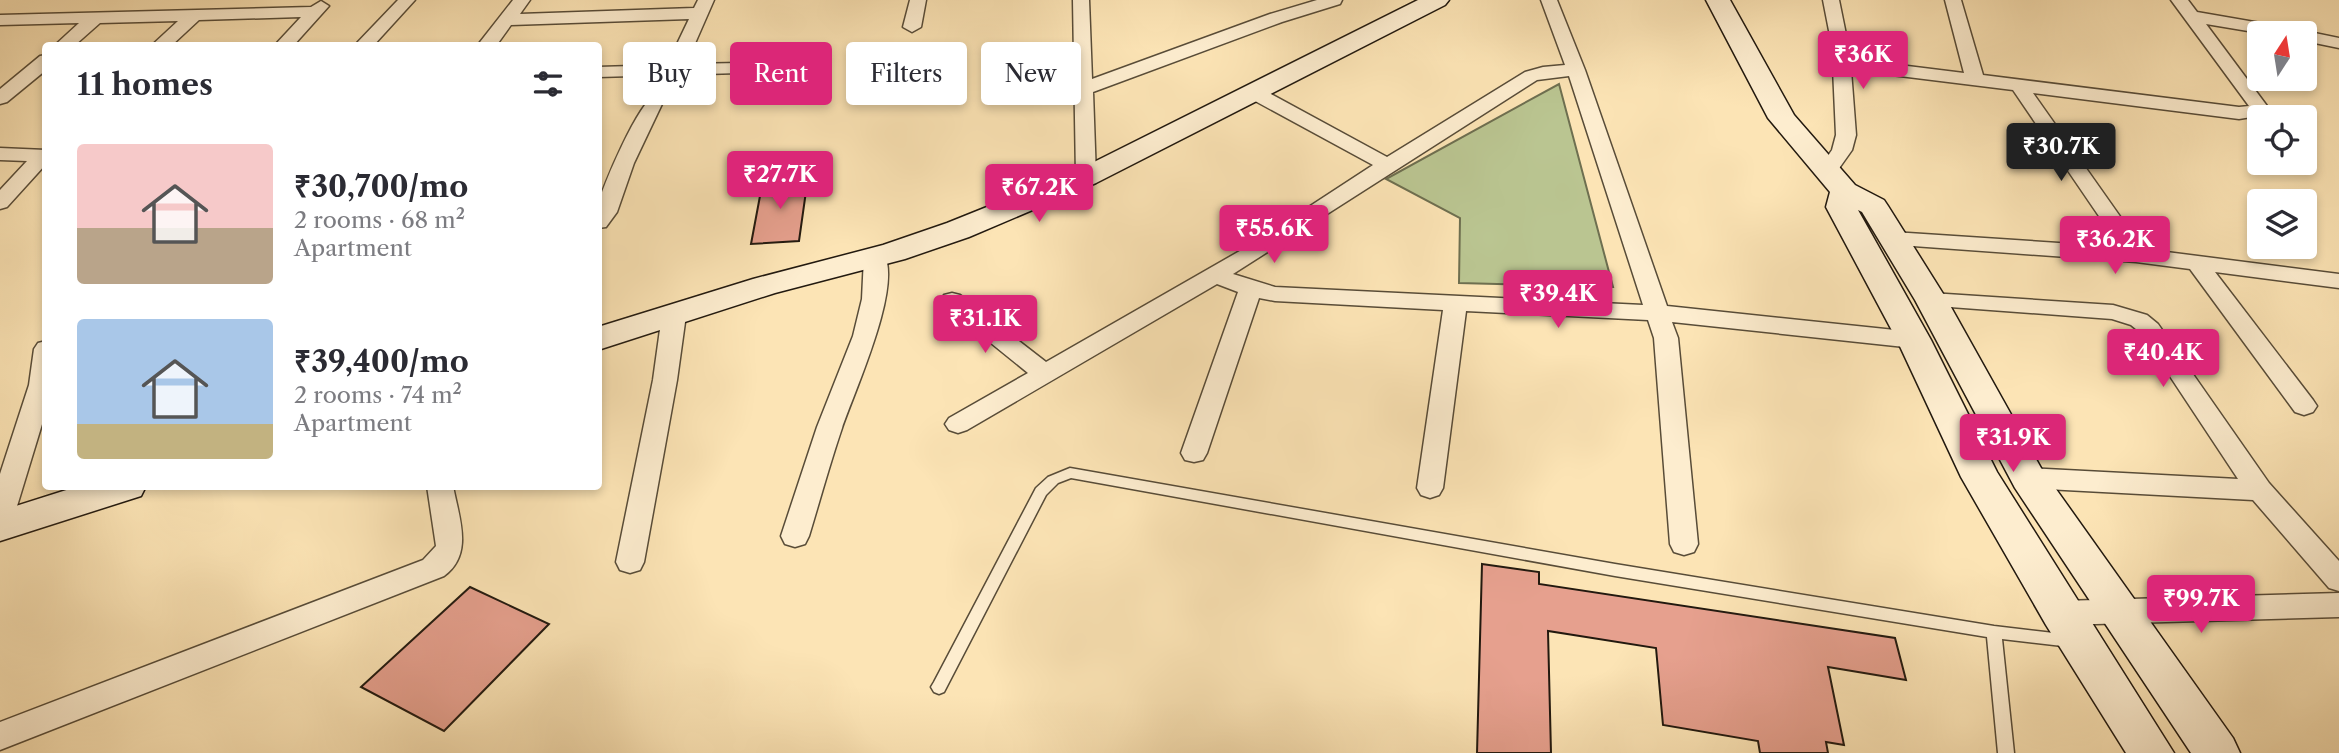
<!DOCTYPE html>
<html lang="en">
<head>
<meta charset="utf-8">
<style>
  body { margin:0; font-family:"Libre Caslon Text",serif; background:#f2f2f3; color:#2b2b33; height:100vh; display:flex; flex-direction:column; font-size:26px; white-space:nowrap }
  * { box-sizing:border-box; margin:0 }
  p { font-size:23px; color:#7c7c81 }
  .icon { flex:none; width:38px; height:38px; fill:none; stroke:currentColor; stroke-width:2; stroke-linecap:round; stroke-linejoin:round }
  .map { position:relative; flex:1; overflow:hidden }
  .side { position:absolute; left:42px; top:42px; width:560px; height:448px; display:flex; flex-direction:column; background:#fff; border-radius:7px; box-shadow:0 4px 10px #0003 }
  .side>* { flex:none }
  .banner { position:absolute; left:623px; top:42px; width:665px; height:63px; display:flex; gap:14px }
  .needle { width:46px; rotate:12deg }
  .tools { position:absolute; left:2247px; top:21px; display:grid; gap:14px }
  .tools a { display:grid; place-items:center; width:70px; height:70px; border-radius:7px; background:#fff; box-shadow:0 4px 10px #0003; font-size:35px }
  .price { position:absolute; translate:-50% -60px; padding:0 16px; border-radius:7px; background:#db2777; color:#fff; font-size:23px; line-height:46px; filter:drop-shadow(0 2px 4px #0008) }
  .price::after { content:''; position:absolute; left:50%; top:42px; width:21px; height:16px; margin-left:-10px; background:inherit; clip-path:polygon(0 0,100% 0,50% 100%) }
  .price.current { background:#222; color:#fff }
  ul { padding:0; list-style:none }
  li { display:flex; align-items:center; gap:21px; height:175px; padding:0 35px }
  li span { display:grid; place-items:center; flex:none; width:196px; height:140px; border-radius:7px; color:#555 }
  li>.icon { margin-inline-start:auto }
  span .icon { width:84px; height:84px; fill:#fffc; stroke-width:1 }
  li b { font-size:30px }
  h2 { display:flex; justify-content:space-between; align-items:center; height:84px; padding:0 35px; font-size:30px }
  .tag { padding:0 24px; border-radius:7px; background:#fff; box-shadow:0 4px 10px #0003; font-size:24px; line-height:63px }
  .tag.current { background:#db2777; color:#fff }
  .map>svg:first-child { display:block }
  .green { fill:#bac591; stroke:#6e6f50; stroke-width:2 }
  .building { fill:#e6a08e; stroke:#22190f; stroke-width:2 }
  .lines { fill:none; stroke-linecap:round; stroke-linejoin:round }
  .lane-casing { stroke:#584c38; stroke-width:3 }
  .street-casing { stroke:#584c38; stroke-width:3 }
  .secondary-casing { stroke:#22190f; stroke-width:3 }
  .lane { fill:#fdedcf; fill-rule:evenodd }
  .street { fill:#fdedcf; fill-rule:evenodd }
  .secondary { fill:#fdedcf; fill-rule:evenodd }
</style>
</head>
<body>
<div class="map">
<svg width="2339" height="753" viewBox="0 0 2339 753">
  <rect width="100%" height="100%" fill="#fce4b5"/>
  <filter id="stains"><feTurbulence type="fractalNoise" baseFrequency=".00286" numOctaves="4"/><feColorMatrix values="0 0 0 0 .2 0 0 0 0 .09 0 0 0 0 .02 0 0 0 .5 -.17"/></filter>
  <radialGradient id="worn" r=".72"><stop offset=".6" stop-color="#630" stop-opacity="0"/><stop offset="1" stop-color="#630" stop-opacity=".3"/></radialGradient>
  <!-- green -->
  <path class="green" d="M1559,84L1613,287L1459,283L1460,218L1386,179Z"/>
  <!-- building -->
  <path class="building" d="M808,177L799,241L751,244L763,180Z
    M1482,564L1539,572V584L1895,638L1906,680L1828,667L1844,745L1826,742L1828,753H1760L1758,741L1663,725L1656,648L1548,631L1551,753H1477Z
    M470,587L549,624L444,731L361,687Z"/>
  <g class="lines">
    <defs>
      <path id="lane" d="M1070,468L1615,564L1994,626L2071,635L2076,637L2078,641L2076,645L2071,647L2002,639L2014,753H1998L1987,637L1615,576L1071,478L1058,483L1046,495L944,692L939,694L934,692L931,687L934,682L1036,488L1048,477Z"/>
      <path id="street" d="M398,0H415L373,46H354Z
        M513,0H530L520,14L694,8L698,0H714L686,64L740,63L749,68L740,73L598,77V67L667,65L689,19L511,25L496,46H477Z
        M910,0H926L921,27L912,32L903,27Z
        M1073,0H1089L1092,79L1270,14L1317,0H1342L1340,4L1282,22L1093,92L1096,177L1093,181H1079L1076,177Z
        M1541,0H1557L1585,70L1667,306L1914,332L1922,334L1926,340L1922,346L1914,348L1672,322L1678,338L1698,544L1694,552L1684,555L1674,552L1670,544L1654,338L1648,320L1466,311L1443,488L1439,495L1430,498L1421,495L1417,488L1443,310L1275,301L1259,298L1207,453L1203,460L1194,462L1185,460L1181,453L1238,292L1217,284L967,430L958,433L949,430L945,424L949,418L1028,373L944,305L941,300L944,295L952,293L960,295L1046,362L1252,244L1373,165L1246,96L1244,92L1246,88H1260L1387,157L1525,72L1543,67L1565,65ZM1569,76L1643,305L1275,287L1233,274L1537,80Z
        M1823,0H1839L1851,59L1964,73L1945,0H1961L1983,75L2239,107L2249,106L2171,0H2188L2197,12L2295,29L2298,33H2260L2206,24L2267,106L2264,115L2239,119L2033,93L2143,249L2339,274V288L2215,272L2313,400L2317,406L2313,412L2304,415L2295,412L2190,269L2136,262L1885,244L1882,239L1885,234L1893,232L2120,247L2013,90L1851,70L1856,135L1852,150L1835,174H1821L1818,170L1832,150L1836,135L1832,46Z
        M321,1L329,6L293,46H274L301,17L199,20L171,46H151L178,21L100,23L74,46H54L79,23L0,25V15L311,7Z
        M2305,31L2339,38V48L2305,41V33H2298Z
        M46,55V70L7,102L0,104V89L40,56Z
        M653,98L662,104L634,163L617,212L606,227L598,228C598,221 598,213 598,206C601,189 639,102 653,98Z
        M0,148L46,150V164L7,207L0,209V190L27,161L0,160Z
        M875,250L883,252C904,284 854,392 842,428C830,463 820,500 809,536L805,544L795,547L785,544L781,536L817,427L853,336L862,299L864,257L867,252Z
        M1931,293L2113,305L2147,315L2158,324L2269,483L2339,561V591L2329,588L2253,500L2028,488L2019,485L2015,478L2019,471L2028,468L2238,479L2142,334L2131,325L2112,319L1923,305L1920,300L1923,295Z
        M674,307L682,310L686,315L677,380L644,562L640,570L630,573L620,570L616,562L653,380L662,315L666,310Z
        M46,341V411L14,516L10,523L0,526V474L29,385L34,349L38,343Z
        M427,486H453C459,518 474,554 444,576L0,750V722L423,560L436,546Z
        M2339,593V617L2061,625L2051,621L2046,613L2051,605L2061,601Z"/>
      <path id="secondary" d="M1418,0H1449L1445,5L1096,183L969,237L905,259L775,293L598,350V327L753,279L883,245L947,223L1076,171Z
        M1706,0H1730L1794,115L1855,185L1884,200L1888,206L1947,300L2041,468L2233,738L2240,753H2191L2015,488L1915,300L1862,212L1858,210L1931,340L1997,472L2174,753H2126L2046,625L1961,477L1897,340L1826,207L1830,192L1768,118Z
        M79,486H146L141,496L0,541V511Z"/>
    </defs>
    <!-- lane casing -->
    <use href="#lane" class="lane-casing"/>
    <!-- street casing -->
    <use href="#street" class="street-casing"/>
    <!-- secondary casing -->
    <use href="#secondary" class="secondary-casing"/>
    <!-- lane -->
    <use href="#lane" class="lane"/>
    <!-- street -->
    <use href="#street" class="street"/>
    <!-- secondary -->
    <use href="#secondary" class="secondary"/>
  </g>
  <rect width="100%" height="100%" filter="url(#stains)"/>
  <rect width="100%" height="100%" fill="url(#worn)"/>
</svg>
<div class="tools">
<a><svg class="needle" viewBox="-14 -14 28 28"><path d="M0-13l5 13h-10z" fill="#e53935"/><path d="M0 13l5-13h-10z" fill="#7c7c81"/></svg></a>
<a><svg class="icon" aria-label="locate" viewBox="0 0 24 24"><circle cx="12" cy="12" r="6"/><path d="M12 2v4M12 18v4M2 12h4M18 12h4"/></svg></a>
<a><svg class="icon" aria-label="layers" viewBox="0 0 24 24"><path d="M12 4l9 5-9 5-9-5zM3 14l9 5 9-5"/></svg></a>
</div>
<b class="price" style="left:1863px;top:91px">₹36K</b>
<b class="price current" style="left:2061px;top:183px">₹30.7K</b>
<b class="price" style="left:780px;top:211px">₹27.7K</b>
<b class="price" style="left:1039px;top:224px">₹67.2K</b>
<b class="price" style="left:1274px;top:265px">₹55.6K</b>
<b class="price" style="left:2115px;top:276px">₹36.2K</b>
<b class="price" style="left:1558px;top:330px">₹39.4K</b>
<b class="price" style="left:985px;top:355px">₹31.1K</b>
<b class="price" style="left:2163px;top:389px">₹40.4K</b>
<b class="price" style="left:2013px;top:474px">₹31.9K</b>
<b class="price" style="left:2201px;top:635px">₹99.7K</b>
<div class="banner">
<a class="tag">Buy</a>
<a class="tag current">Rent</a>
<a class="tag">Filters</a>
<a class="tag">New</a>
</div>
<section class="side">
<h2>11 homes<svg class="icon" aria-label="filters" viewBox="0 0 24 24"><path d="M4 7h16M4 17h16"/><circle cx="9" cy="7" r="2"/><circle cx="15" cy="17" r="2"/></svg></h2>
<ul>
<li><span style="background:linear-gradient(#f6c9c9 60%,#b9a48a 0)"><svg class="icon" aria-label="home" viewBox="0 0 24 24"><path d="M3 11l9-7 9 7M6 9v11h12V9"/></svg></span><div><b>₹30,700/mo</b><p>2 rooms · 68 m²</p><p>Apartment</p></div></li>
<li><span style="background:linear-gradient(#a9c7e8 75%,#c2b280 0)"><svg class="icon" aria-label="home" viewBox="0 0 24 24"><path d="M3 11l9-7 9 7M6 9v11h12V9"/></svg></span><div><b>₹39,400/mo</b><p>2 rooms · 74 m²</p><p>Apartment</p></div></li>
</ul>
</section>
</div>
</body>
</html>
